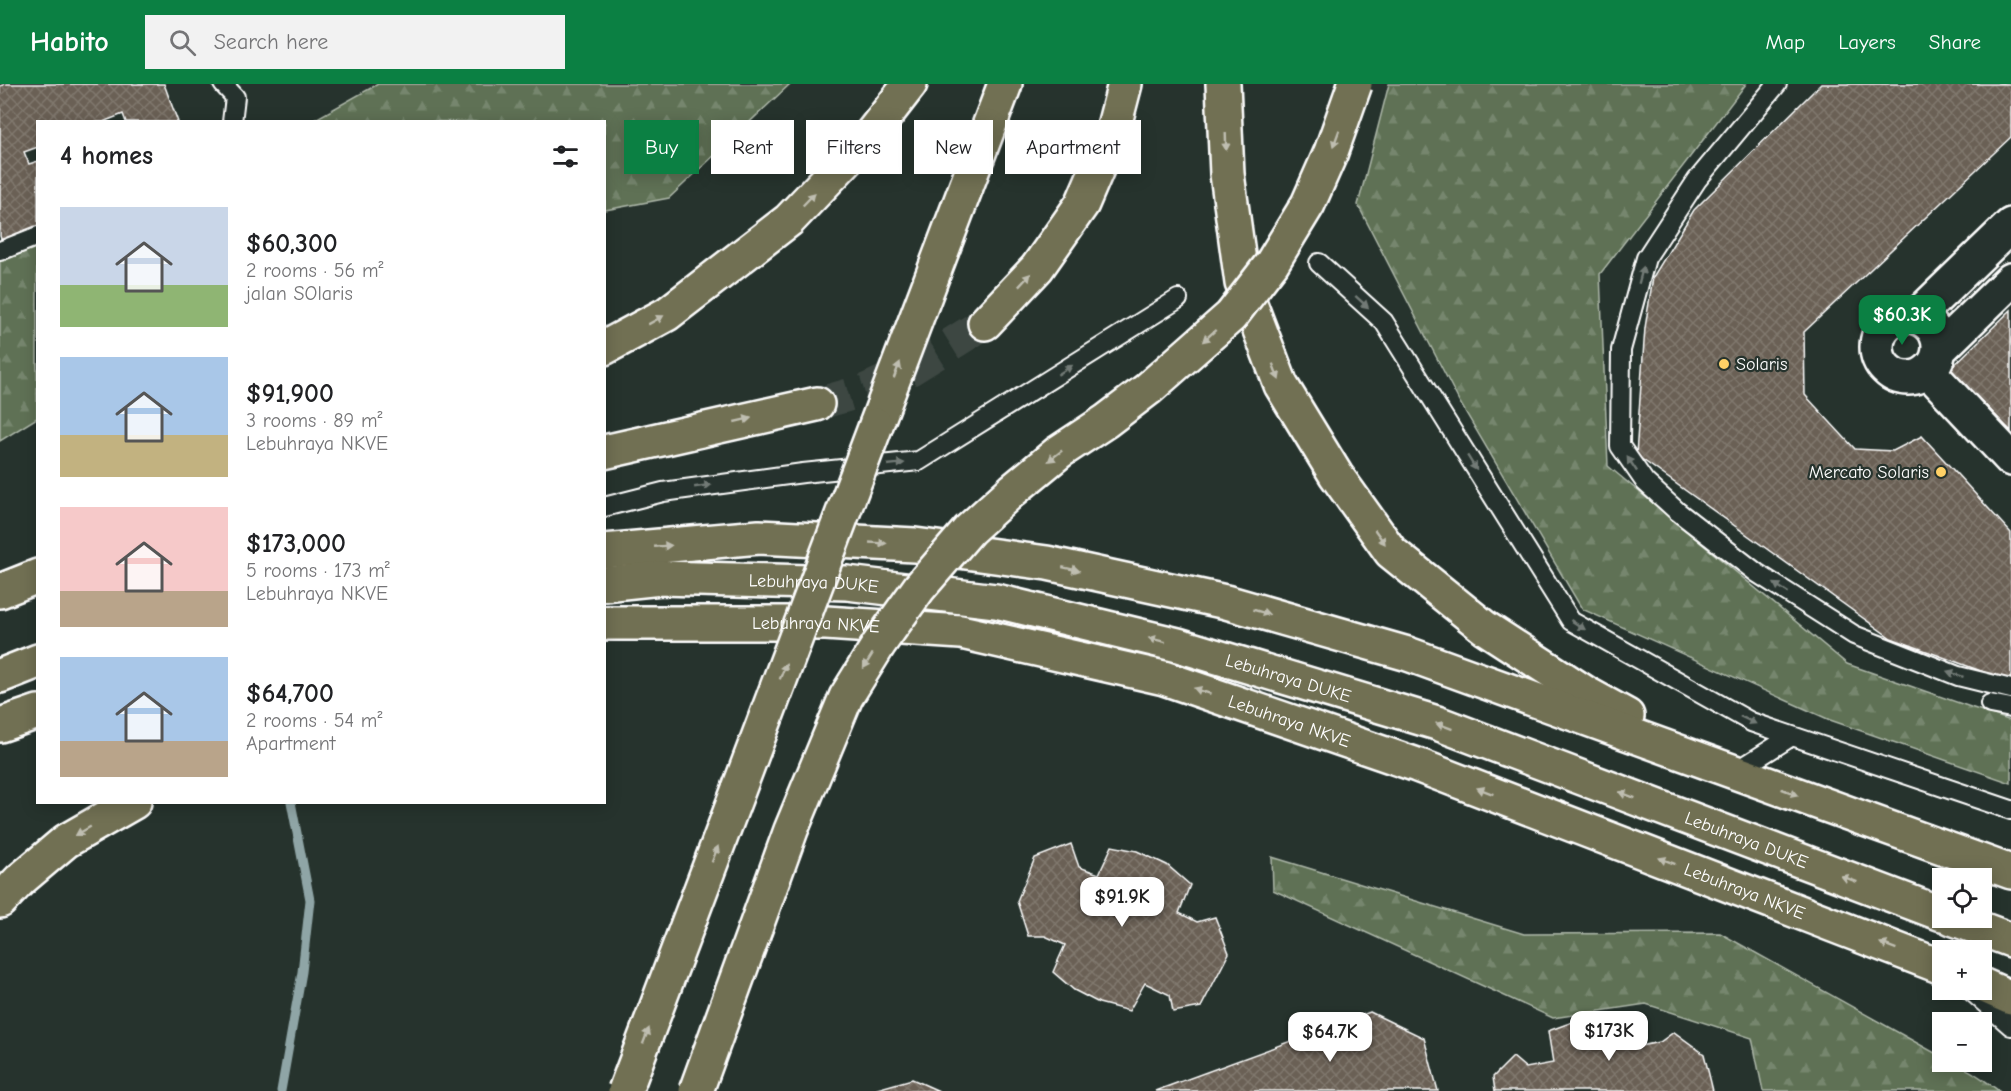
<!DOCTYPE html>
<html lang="en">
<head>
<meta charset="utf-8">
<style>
  body { margin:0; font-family:"Comic Neue",sans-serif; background:#f2f2f2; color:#202124; height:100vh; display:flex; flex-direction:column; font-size:22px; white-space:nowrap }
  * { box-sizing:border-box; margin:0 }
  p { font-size:20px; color:#757577 }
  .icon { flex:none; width:33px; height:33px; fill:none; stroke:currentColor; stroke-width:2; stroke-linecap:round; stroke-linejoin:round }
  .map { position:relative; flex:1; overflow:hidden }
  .side { position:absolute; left:36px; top:36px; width:570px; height:684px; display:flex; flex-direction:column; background:#fff; border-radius:0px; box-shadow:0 3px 15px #0003 }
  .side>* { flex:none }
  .top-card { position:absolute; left:624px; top:36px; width:570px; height:54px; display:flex; gap:12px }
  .fabs { position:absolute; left:1932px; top:784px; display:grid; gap:12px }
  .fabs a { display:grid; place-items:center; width:60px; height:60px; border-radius:0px; background:#fff; box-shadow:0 3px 15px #0003; font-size:30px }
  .price { position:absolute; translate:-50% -51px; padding:0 14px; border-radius:12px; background:#fff; color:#222; font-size:20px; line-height:39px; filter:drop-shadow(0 2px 3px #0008) }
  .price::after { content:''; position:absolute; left:50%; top:36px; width:18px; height:14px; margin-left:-9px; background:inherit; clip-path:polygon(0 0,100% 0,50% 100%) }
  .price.on { background:#0b8043; color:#fff }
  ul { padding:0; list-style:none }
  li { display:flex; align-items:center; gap:18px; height:150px; padding:0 24px }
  li span { display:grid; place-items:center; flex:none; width:168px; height:120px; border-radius:0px; color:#555 }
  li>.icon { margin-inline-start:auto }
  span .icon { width:72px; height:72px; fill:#fffc; stroke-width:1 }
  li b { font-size:26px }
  h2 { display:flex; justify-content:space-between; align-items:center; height:72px; padding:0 24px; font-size:26px }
  .tag { padding:0 21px; border-radius:0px; background:#fff; box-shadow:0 3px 15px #0003; font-size:21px; line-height:54px }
  .tag.on { background:#0b8043; color:#fff }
  header { display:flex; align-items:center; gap:36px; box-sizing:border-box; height:84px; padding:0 30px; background:#0b8043; color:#fff }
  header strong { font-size:28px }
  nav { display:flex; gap:33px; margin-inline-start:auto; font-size:21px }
  .search { width:420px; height:54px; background:#f2f2f2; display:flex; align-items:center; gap:15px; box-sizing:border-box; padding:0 21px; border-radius:0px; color:#757577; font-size:22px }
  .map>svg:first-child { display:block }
  .forest { fill:url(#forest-firs); stroke:#aeb8aa; stroke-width:1.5 }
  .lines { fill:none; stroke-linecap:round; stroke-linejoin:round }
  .stream { stroke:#8fa5a6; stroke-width:9 }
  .building { fill:url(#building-cross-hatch); stroke:#fff; stroke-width:1.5 }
  .highway-tunnel { stroke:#3c4742; stroke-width:33; stroke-dasharray:33 16; stroke-linecap:butt }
  .lane-casing { stroke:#fff; stroke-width:22 }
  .street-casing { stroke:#fff; stroke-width:38 }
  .highway-casing { stroke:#fff; stroke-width:38 }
  .lane { stroke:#26332d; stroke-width:18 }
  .street { stroke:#26332d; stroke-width:33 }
  .highway { stroke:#716f52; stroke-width:33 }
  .highway-bridge-casing { stroke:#fff; stroke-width:38; stroke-linecap:butt }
  .highway-bridge { stroke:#716f52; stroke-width:33 }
  .oneway { fill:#bfbeb1 }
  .oneway2 { fill:#727a76 }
  .poi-dot { fill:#ffd166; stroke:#26332d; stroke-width:2 }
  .labels { text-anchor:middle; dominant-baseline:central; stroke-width:4.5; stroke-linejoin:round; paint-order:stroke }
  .poi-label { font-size:18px; fill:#fff; stroke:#26332d; text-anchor:start }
  .street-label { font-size:18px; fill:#fff; stroke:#26332d }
</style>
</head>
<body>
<header>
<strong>Habito</strong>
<div class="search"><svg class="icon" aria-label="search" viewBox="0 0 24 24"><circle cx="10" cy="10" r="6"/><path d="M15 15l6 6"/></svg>Search here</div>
<nav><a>Map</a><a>Layers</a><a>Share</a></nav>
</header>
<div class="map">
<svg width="2011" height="1007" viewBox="0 0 2011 1007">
  <defs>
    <pattern id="forest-firs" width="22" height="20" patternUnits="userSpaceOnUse" patternTransform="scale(1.5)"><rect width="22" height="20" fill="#5e7154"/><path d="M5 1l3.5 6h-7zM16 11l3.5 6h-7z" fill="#76866e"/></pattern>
    <pattern id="building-cross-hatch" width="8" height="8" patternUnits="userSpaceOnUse" patternTransform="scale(1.5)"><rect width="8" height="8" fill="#6a6054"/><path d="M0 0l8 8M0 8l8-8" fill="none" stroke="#80786e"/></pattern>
  </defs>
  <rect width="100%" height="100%" fill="#26332d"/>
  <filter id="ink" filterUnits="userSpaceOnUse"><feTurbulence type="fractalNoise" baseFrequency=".0167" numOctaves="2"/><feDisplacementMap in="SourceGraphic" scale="12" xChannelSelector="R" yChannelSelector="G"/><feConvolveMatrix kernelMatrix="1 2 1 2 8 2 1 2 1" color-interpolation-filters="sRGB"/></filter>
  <g filter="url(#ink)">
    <!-- forest -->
    <path class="forest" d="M378,0H790L669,114L605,126L604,38L312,37Z
      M1389,0H1746L1600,190L1608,382L1847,580L2011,637V699L1830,636L1582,525L1459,317L1358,121Z
      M37,162V334L0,357V173Z
      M1272,773L1524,850L1720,849L1942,973V978C1962,978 1983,995 1999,1007H1763L1752,954L1646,920L1553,934L1273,806Z"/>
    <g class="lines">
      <!-- stream -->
      <path class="stream" d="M281,1007L302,888L310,816L291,718"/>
    </g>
    <!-- building -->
    <path class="building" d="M6,0H164L178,38H126L123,30L103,38H38V63L24,68L29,80L38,77V148L3,161L0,152V2Z
      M1821,0H2011V53L1804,248L1805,311L1855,365L1893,367L1922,352L2011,449V598L1891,554L1636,371L1645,244L1653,193L1694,126Z
      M2011,226V347L1950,285Z
      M1071,760L1079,783L1099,790L1112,762L1137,767L1167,781L1190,801L1179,829L1197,838L1215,833L1229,869L1201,923L1173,928L1170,911L1145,899L1129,927L1099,919L1074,906L1053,888L1065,861L1045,852H1028L1017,817L1035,774Z
      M1370,928L1424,954L1438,1007H1155Z
      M1606,931L1633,934L1640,962L1660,958L1674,948L1704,970L1713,1007H1495L1493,993L1513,973L1526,984L1553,979L1548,947L1578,936Z
      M912,995L939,1007H877V1005Z"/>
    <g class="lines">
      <!-- highway-tunnel -->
      <path class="highway-tunnel" d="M817,320L866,306L911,285L985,239"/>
      <defs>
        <path id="lane" d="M223,0L235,13L232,38
          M1777,0L1697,96L1646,174L1621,266L1620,362L1645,398L1677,427L1757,489L1854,551L1958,592L2011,605
          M0,167L38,152
          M1319,179L1384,238L1571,537L1751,638L2011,726
          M604,423L663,408L803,389L919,377L1178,215
          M1990,620L2011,624
          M1735,688L1792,652
          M1970,906L2011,942"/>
        <path id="street" d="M1877 263a31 31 0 1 1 62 0a31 31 0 1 1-62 0Z
          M1916,233L2011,141
          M1940,265L2011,196
          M1928,287L2011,375"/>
        <g id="highway">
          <path d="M1223,0L1227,90L1242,199L1281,301L1336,391L1391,468L1484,543L1587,610L1627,632"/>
          <path d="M985,239L1037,184L1082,120L1112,50L1125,0"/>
          <path d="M604,264L667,230L789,136L872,49L910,0"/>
          <path d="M876,341L1005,0"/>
          <path d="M604,368L817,320"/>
          <path d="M604,467L759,453L915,461L1047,479L1226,518L1408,570L2011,788"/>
          <path id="s1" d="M604,500L661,494L847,499L996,517L1178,561L1437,639L1942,830"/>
          <path d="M0,507L38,492"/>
          <path id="s2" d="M604,539H826L961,548L1164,594L1417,681L1942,883"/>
          <path d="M0,592L38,577"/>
          <path d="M0,641L38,628"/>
          <path d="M0,817L20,796L66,757L134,718"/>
          <path d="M1952,834L2011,856"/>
          <path d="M1982,901L2011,914"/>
        </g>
      </defs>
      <!-- lane casing -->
      <use href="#lane" class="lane-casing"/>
      <!-- street casing -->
      <use href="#street" class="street-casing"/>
      <!-- highway casing -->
      <use href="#highway" class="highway-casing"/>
      <!-- lane -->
      <use href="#lane" class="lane"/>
      <!-- street -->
      <use href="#street" class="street"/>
      <!-- highway -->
      <use href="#highway" class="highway"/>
      <defs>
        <path id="highway-bridge" d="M625,1007L876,341
          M696,1007L791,746L846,613L879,560L919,504L969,446L1013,406L1059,368L1106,337L1148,305L1231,232L1272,179L1308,120L1331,68L1355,0"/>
      </defs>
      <!-- highway-bridge casing -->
      <use href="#highway-bridge" class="highway-bridge-casing"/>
      <!-- highway-bridge -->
      <use href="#highway-bridge" class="highway-bridge"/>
    </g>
    <!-- one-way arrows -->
    <defs><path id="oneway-solid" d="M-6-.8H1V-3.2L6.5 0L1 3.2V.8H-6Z" transform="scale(1.5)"/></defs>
    <g class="oneway">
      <use href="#oneway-solid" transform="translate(1336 55) rotate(110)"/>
      <use href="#oneway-solid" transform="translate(1226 58) rotate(88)"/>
      <use href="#oneway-solid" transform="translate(809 115) rotate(-46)"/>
      <use href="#oneway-solid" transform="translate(1025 196) rotate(-47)"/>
      <use href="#oneway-solid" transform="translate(656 236) rotate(-29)"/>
      <use href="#oneway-solid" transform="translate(1209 252) rotate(138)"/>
      <use href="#oneway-solid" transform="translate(897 286) rotate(-69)"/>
      <use href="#oneway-solid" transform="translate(1276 288) rotate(69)"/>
      <use href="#oneway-solid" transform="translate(743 336) rotate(-13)"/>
      <use href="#oneway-solid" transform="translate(1055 372) rotate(142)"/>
      <use href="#oneway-solid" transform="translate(1380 453) rotate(54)"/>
      <use href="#oneway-solid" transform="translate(878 459) rotate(3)"/>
      <use href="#oneway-solid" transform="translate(663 462) rotate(-5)"/>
      <use href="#oneway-solid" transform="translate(1071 485) rotate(12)"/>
      <use href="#oneway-solid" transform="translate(1261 528) rotate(16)"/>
      <use href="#oneway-solid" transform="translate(1157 556) rotate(-166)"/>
      <use href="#oneway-solid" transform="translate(868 577) rotate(122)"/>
      <use href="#oneway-solid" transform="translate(783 587) rotate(-69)"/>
      <use href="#oneway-solid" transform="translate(1202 607) rotate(-161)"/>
      <use href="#oneway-solid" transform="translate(1444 642) rotate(-160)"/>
      <use href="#oneway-solid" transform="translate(1485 707) rotate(-159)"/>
      <use href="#oneway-solid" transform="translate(1790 708) rotate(20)"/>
      <use href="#oneway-solid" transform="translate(1627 711) rotate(-159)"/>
      <use href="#oneway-solid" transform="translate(83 747) rotate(150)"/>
      <use href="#oneway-solid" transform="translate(715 770) rotate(-69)"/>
      <use href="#oneway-solid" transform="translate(1667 777) rotate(-159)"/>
      <use href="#oneway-solid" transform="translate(1849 795) rotate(-159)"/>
      <use href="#oneway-solid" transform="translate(1888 862) rotate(-159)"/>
      <use href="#oneway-solid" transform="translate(646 952) rotate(-69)"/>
    </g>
    <g class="oneway2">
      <use href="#oneway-solid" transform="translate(1641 191) rotate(-75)"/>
      <use href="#oneway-solid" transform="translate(1362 218) rotate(42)"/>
      <use href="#oneway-solid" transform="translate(1065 286) rotate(-32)"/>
      <use href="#oneway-solid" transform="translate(1472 379) rotate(58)"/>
      <use href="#oneway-solid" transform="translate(896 380) rotate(-6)"/>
      <use href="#oneway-solid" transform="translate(1632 380) rotate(-124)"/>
      <use href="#oneway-solid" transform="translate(703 402) rotate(-8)"/>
      <use href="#oneway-solid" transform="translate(1781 504) rotate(-147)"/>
      <use href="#oneway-solid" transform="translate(1578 541) rotate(33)"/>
      <use href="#oneway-solid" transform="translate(1955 590) rotate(-161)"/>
      <use href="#oneway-solid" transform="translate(1748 636) rotate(26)"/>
    </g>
  </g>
  <!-- markers -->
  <g class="poi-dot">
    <circle cx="1724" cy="280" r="6"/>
    <circle cx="1941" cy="388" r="6"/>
  </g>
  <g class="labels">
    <!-- poi labels -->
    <g class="poi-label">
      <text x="1736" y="280">Solaris</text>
      <text x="1929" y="388" text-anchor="end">Mercato Solaris</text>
    </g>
    <!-- street labels -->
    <g class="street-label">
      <text stroke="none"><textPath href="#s1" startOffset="210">Lebuhraya DUKE</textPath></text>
      <text stroke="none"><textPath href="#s2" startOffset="212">Lebuhraya NKVE</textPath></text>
      <text stroke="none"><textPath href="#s1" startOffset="696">Lebuhraya DUKE</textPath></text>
      <text stroke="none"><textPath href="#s2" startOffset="698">Lebuhraya NKVE</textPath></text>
      <text stroke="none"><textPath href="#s1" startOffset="1182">Lebuhraya DUKE</textPath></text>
      <text stroke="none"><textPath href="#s2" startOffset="1184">Lebuhraya NKVE</textPath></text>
    </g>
  </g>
</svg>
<div class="fabs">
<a><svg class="icon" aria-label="locate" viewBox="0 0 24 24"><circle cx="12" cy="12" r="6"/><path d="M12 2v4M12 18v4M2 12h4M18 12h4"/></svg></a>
<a>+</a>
<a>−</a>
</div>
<b class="price on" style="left:1902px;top:262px">$60.3K</b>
<b class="price" style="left:1122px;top:844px">$91.9K</b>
<b class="price" style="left:1609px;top:978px">$173K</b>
<b class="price" style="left:1330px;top:979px">$64.7K</b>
<div class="top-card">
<a class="tag on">Buy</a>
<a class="tag">Rent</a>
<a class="tag">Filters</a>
<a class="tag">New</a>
<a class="tag">Apartment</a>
</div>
<section class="side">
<h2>4 homes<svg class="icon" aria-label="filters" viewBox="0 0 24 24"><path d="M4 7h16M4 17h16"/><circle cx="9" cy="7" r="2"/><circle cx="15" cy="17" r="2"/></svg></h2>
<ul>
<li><span style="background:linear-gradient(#c9d6e8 65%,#8fb573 0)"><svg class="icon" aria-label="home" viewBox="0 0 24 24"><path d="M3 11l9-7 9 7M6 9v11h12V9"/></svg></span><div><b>$60,300</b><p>2 rooms · 56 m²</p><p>jalan SOlaris</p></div></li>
<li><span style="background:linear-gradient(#a9c7e8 65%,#c2b280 0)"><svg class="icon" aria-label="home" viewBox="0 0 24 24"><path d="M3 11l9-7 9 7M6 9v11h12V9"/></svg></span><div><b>$91,900</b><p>3 rooms · 89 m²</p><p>Lebuhraya NKVE</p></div></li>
<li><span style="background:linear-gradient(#f6c9c9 70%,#b9a48a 0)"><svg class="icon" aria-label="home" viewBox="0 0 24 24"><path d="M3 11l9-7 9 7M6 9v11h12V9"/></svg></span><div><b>$173,000</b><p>5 rooms · 173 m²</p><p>Lebuhraya NKVE</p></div></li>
<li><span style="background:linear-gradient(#a9c7e8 70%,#b9a48a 0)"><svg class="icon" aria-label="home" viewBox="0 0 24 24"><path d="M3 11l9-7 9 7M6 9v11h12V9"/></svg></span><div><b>$64,700</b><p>2 rooms · 54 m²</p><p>Apartment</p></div></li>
</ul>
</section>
</div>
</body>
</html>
